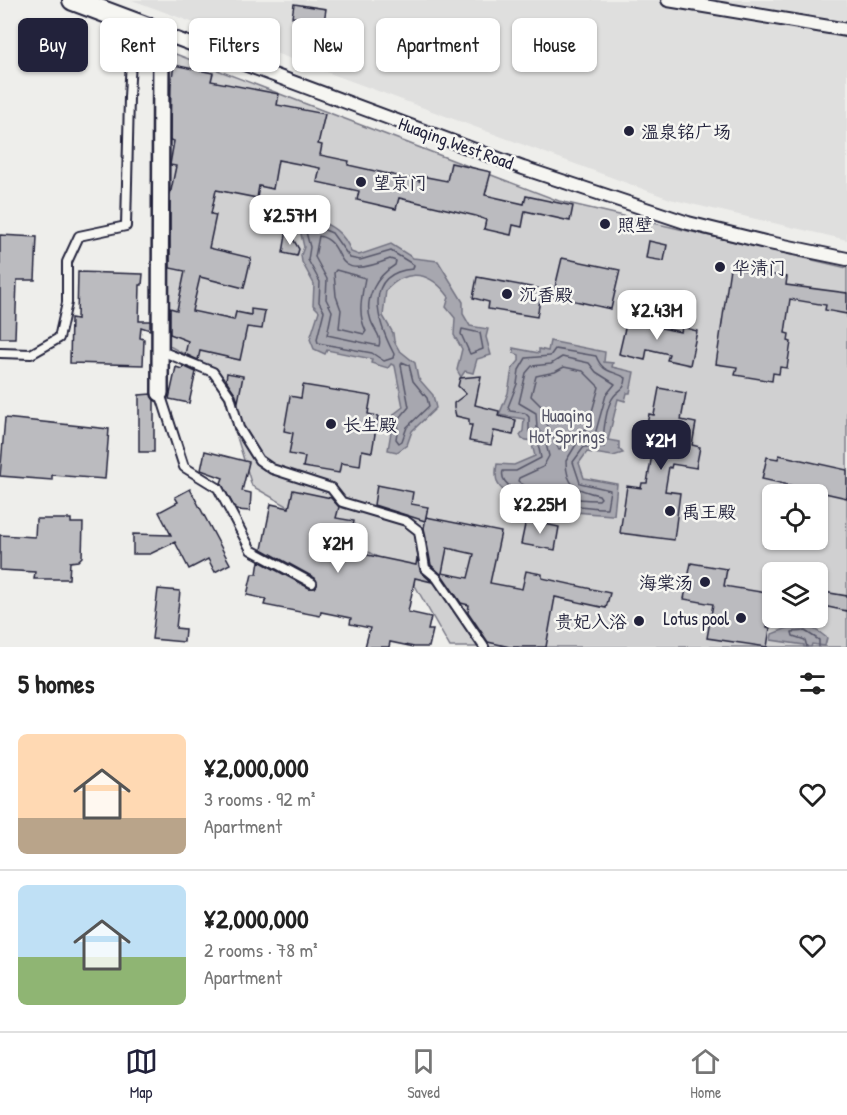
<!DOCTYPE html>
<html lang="en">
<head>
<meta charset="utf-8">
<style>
  body { margin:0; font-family:"Patrick Hand","LXGW WenKai TC",sans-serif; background:#f6f6f6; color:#222; height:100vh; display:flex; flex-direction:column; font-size:22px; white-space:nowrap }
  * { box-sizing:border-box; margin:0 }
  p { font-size:20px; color:#767676 }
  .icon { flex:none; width:33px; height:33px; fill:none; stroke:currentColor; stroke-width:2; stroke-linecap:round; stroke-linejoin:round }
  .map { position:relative; height:647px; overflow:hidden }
  .side { display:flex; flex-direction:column; background:#fff; flex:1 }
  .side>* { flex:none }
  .guide { position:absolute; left:18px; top:18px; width:812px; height:54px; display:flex; gap:12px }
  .buttons { position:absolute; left:762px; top:484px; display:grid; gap:12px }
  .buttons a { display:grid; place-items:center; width:66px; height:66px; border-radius:9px; background:#fff; box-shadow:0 2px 4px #0004; font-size:30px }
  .price { position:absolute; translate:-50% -51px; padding:0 14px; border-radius:12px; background:#fff; color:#222; font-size:20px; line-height:39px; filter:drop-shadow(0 2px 3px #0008) }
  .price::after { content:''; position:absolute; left:50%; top:36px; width:18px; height:14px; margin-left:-9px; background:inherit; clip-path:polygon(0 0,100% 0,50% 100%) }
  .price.selected { background:#22223b; color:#fff }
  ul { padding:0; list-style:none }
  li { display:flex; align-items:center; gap:18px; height:150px; padding:0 18px }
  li+li { border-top:2px solid #e0e0e0 }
  li span { display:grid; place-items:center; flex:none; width:168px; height:120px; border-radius:9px; color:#555 }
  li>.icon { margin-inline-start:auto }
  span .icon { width:72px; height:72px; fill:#fffc; stroke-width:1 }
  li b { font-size:26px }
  h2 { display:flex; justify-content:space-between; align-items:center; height:72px; padding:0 18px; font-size:26px }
  .chip { padding:0 21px; border-radius:9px; background:#fff; box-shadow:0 2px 4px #0004; font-size:21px; line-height:54px }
  .chip.selected { background:#22223b; color:#fff }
  .dock { display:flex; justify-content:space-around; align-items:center; height:84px; border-top:2px solid #e0e0e0; background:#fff; font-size:16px; color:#767676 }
  .dock a { display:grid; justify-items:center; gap:3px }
  .dock .selected { color:#22223b }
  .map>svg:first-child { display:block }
  .built { fill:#dfdfde }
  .green { fill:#d0d0d1; stroke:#797986; stroke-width:1.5; fill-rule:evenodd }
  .water { fill:#a7a7af; stroke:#727281; stroke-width:1.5 }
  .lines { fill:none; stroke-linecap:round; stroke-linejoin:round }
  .shore { stroke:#575769; stroke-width:1.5 }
  .building { fill:#bbbbbf; stroke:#22223b; stroke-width:1.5; fill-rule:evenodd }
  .service-casing { stroke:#22223b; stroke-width:12 }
  .pedestrian-casing { stroke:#22223b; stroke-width:16 }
  .minor-casing { stroke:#22223b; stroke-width:20 }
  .tertiary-casing { stroke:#22223b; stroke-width:24 }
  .service { stroke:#f6f6f2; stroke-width:8 }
  .pedestrian { stroke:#f6f6f2; stroke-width:12 }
  .minor { stroke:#f6f6f2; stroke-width:15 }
  .tertiary { stroke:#f6f6f2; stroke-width:20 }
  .poi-dot { fill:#22223b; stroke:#f6f6f2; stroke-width:2 }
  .labels { text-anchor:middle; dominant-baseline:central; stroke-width:5; stroke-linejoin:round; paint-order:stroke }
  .poi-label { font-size:18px; fill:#22223b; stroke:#f6f6f2; text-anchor:start }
  .street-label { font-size:18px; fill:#22223b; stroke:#f6f6f2 }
  .park-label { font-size:18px; fill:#565668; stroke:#f6f6f2 }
</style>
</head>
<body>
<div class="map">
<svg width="847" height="647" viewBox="0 0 847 647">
  <rect width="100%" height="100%" fill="#eeeeeb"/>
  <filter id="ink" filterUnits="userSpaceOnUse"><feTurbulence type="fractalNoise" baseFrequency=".0167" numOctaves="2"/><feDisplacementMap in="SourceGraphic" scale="12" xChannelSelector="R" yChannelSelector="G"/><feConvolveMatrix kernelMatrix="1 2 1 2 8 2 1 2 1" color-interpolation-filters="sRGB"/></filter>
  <g filter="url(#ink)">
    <!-- built -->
    <path class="built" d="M132,0H847V240L670,199Z"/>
    <!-- green -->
    <path class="green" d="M165,50L559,201L847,268V647H450L409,575L252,486L217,372L164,343ZM772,495H818V540H772ZM772,573H818V618H772Z"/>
    <!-- water -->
    <path class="water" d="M308,215C327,224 344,230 351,252L359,255L391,244L413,258L438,261L463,302V314L470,326L488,329L486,337L491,355L477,359L473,373L465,371L461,377L457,370L462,349L454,335L455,318L446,307L449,297C431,272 408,267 386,290L383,316L393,333L394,341L399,350L415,363L418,378L433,395L436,408L412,431L407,445L397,452L388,450L394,414L403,407L395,366L391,364L388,368L371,363L372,359L327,350L325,354L314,349L310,339L319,311L313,305L314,284L302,262L301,255L304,247L301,234L302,218Z
      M550,341L605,352L604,362L613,363L612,367L634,372L630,393H627L625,401L618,399L608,440L619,442V449L623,453L613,456L587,452L579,463L584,478L617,484L614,515C582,513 530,511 503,490C495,484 495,474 497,464L514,465L535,456L531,441L522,439L520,435L523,431L524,419L499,415L508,393L512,369L519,361V355L514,353L513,348L539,353V349L548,351Z
      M798,624C809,626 818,630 827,638L825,646L812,644L811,647H804V645L771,640L772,634Z"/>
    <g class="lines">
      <!-- shore -->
      <path class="shore" d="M308,223L332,233L350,258L360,260L391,251L414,265L413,269C361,273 378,324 394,354L393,358L384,361L372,353L318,343L317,339L324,311L319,302L320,282L308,260L310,247L306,232Z
        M319,236C351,243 325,285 390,259L396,261L395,265C377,276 363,298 371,321C374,330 382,336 379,346L327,335L332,311L326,299L327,279L315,257Z
        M336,270L365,278C362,296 357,314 366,331L364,334L339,328L341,310L336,296L334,273Z
        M462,329L480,333L483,349L470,354L461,334Z
        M555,349L596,356C603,374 613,370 626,378C625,390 620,389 614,396C606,405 602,437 604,447H584L573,462L580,483L610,490L607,508C588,508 495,499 503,471H516L541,458L537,439L529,432V417L525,413L510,411L508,407L517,384L519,370L526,358L550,356Z
        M562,357L589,363L596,372L615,384L606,395L594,438L577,443L566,461C566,487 577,490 599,495L601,498L599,500C577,500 535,495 518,481L519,478L543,467L549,456L544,436L537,428L536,413L519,403L526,373L532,366L551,364Z
        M402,362L409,365L413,381L427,398L429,406L407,427L402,441L399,443L396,439L399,419L409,407L401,365Z
        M564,367L583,371L599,387L587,429L573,434L559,450L547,424L545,410L531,396L536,376L555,372Z
        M807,647L805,640L793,636L792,632L805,631L819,640V647"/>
    </g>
    <!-- building -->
    <path class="building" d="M294,4L326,9L324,22L292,17Z
      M174,65L213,73L211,81L279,94L277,105L325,114L318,144L322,145L320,155L349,161L348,165L420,181L421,176L447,181L451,163L491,172L485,195L524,204L526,196L573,206L570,221L525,211L522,227L513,225L511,235L484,229L486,220L476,216L399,198L396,209L357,200L359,191L317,182L320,168L278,160L273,189L259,186L257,198L216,190L211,214L216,215L209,248L251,258L244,288L200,277L192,311L234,320L236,312L251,315V309L265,311L262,329L247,327L240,360L200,351L198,360L185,354L188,341L170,334V308L177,310L185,271L170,268V195L176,166L170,165L174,141L170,140L171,84Z
      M287,229L299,249L297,256L283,253Z
      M0,235L37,237L35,280H17L15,338H0Z
      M649,241L667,245L664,261L646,258Z
      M562,258L620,270L611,309L553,296Z
      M730,268L787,277L786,285L847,293V314L825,310L826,305L790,299L785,333L789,334L788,341L791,342L787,368L780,367L779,374L773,373L772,381L735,375L737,367L716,364Z
      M78,272L143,274L142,285H140L139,321H150V330L141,327L140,338L144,339L143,365L70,363L71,318L77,319Z
      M477,277L542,289L537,317L488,309L489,302L473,298Z
      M628,315L654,320L652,326L681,332L682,327L697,331L690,365L667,360L669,354L647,349L645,360L619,354Z
      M183,366L196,372L189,403L169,399L176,367L182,369Z
      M227,373L243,376L238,402L235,393L226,380Z
      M481,376L475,405L499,411L498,416L516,420L513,435L494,431L491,445L469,441L472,425H469V419L456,416L454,408V403L466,394L458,386L460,378Z
      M303,385L371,396L368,414L378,416L372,452L362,450L360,466L341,463L339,473L303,467L305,457L289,454L293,433L284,431L290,396L301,398Z
      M659,388L686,393L681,420L696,423L692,445L700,447L696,468L672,464L671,468L669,467L665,491L680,493L674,540L620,533L627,486L641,488L642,483H647L655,438L645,435L649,414L654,415Z
      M151,394L154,400V452H139V395Z
      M5,418L109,429L105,479L52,475V480L0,476Z
      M205,451L249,462L242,491L251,493L250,511L236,510L221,483L223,478L201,470Z
      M779,455L847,470V498L762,479L767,457L778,459Z
      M377,485L413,492L411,504L428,507L425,521L374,505Z
      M190,489L230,564L215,572L208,559L189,569L175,542L150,554H133V534L171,535L159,512L178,502L175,497Z
      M293,490L331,498L339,507L336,518L354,521L348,551L416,565L417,558L421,572L432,582L415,578L408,612L431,617L428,630H433L429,647H414L390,642L389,647H365L370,628L350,624L351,618L321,612L320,616L264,605L266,599L247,595L252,574H257L259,561L309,588H315L317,585L315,578L262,549L271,504L289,508Z
      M426,517L501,532L490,583L522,589L526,571L542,574V578L610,593L606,608L555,597L546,647H510L488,642L468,612L469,605L461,603L442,575L431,565L424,528ZM447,548L474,554L468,578L442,573Z
      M36,519H71V523H83L82,557L78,561L70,562L69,579H34L35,572L0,570V535L35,537Z
      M526,520L559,527L555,550L521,544Z
      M691,563L727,569L724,586L772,594L767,627L770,628L767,647L707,638L713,604L684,599Z
      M158,589L180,591L176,628L185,629L184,642L152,639Z
      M818,591L847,596V611L818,605Z"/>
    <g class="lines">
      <defs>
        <path id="service" d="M161,351L213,372L230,396L239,428L259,460L272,469L331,488L342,502L406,521L419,531L425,568L437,578L484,647
          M0,353L31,354L59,338L67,303V262L79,236L126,226L129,97L133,24
          M160,393L184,467L218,488L251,550L312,583"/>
        <path id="pedestrian" d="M668,0L847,30
          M161,33L523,168L688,223L765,242L847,259"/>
        <path id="minor" d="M160,393L161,33"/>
        <path id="tertiary" d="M73,0L161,33"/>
      </defs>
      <!-- service casing -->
      <use href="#service" class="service-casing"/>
      <!-- pedestrian casing -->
      <use href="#pedestrian" class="pedestrian-casing"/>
      <!-- minor casing -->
      <use href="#minor" class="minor-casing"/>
      <!-- tertiary casing -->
      <use href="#tertiary" class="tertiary-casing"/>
      <!-- service -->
      <use href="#service" class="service"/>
      <!-- pedestrian -->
      <use href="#pedestrian" class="pedestrian"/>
      <!-- minor -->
      <use href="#minor" class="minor"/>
      <!-- tertiary -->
      <use href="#tertiary" class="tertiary"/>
    </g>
  </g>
  <!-- markers -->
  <g class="poi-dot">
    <circle cx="629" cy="131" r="6"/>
    <circle cx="361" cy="182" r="6"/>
    <circle cx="605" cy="224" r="6"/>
    <circle cx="720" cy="267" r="6"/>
    <circle cx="507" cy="294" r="6"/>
    <circle cx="331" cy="424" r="6"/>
    <circle cx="670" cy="511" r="6"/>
    <circle cx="705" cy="582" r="6"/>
    <circle cx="741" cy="618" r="6"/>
    <circle cx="639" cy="621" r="6"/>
  </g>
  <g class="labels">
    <!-- poi labels -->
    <g class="poi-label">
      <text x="641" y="131">温泉铭广场</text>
      <text x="373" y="182">望京门</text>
      <text x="617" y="224">照壁</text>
      <text x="732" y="267">华清门</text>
      <text x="519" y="294">沉香殿</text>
      <text x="343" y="424">长生殿</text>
      <text x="682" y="511">禹王殿</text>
      <text x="693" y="582" text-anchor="end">海棠汤</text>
      <text x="729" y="618" text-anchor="end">Lotus pool</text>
      <text x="627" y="621" text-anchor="end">贵妃入浴</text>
    </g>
    <!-- street labels -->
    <g class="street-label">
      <text transform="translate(456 143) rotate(20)">Huaqing West Road</text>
    </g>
    <!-- park labels -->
    <g class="park-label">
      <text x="567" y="415">Huaqing<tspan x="567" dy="21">Hot Springs</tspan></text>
    </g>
  </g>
</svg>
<div class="buttons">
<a><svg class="icon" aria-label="locate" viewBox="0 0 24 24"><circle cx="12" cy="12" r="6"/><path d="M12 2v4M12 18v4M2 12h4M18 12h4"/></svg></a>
<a><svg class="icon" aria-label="layers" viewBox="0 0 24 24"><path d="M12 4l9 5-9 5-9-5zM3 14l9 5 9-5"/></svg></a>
</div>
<b class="price" style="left:290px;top:246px">¥2.57M</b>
<b class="price" style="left:657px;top:341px">¥2.43M</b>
<b class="price selected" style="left:661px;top:471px">¥2M</b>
<b class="price" style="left:540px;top:535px">¥2.25M</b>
<b class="price" style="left:338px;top:574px">¥2M</b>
<div class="guide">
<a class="chip selected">Buy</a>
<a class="chip">Rent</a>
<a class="chip">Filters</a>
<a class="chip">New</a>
<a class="chip">Apartment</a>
<a class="chip">House</a>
</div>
</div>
<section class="side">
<h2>5 homes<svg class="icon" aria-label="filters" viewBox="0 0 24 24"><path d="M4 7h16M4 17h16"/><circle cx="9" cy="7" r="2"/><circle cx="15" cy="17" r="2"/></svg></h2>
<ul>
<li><span style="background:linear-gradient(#ffd9b3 70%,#b9a48a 0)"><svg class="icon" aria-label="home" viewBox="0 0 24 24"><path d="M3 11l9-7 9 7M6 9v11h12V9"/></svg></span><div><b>¥2,000,000</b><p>3 rooms · 92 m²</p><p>Apartment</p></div><svg class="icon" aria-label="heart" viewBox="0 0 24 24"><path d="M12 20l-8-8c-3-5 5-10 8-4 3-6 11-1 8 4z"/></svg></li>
<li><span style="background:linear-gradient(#bfe0f5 60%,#8fb573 0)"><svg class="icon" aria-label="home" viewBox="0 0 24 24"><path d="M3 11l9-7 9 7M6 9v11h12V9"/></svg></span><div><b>¥2,000,000</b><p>2 rooms · 78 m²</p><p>Apartment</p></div><svg class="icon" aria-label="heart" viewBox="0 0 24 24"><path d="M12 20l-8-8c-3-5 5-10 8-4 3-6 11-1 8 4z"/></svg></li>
</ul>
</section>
<nav class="dock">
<a class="selected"><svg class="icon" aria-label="map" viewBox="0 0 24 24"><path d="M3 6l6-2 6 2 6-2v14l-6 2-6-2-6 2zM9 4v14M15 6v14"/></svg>Map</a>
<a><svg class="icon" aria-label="saved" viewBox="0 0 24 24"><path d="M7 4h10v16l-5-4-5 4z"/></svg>Saved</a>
<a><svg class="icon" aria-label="home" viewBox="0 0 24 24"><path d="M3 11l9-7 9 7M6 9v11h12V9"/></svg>Home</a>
</nav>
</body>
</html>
